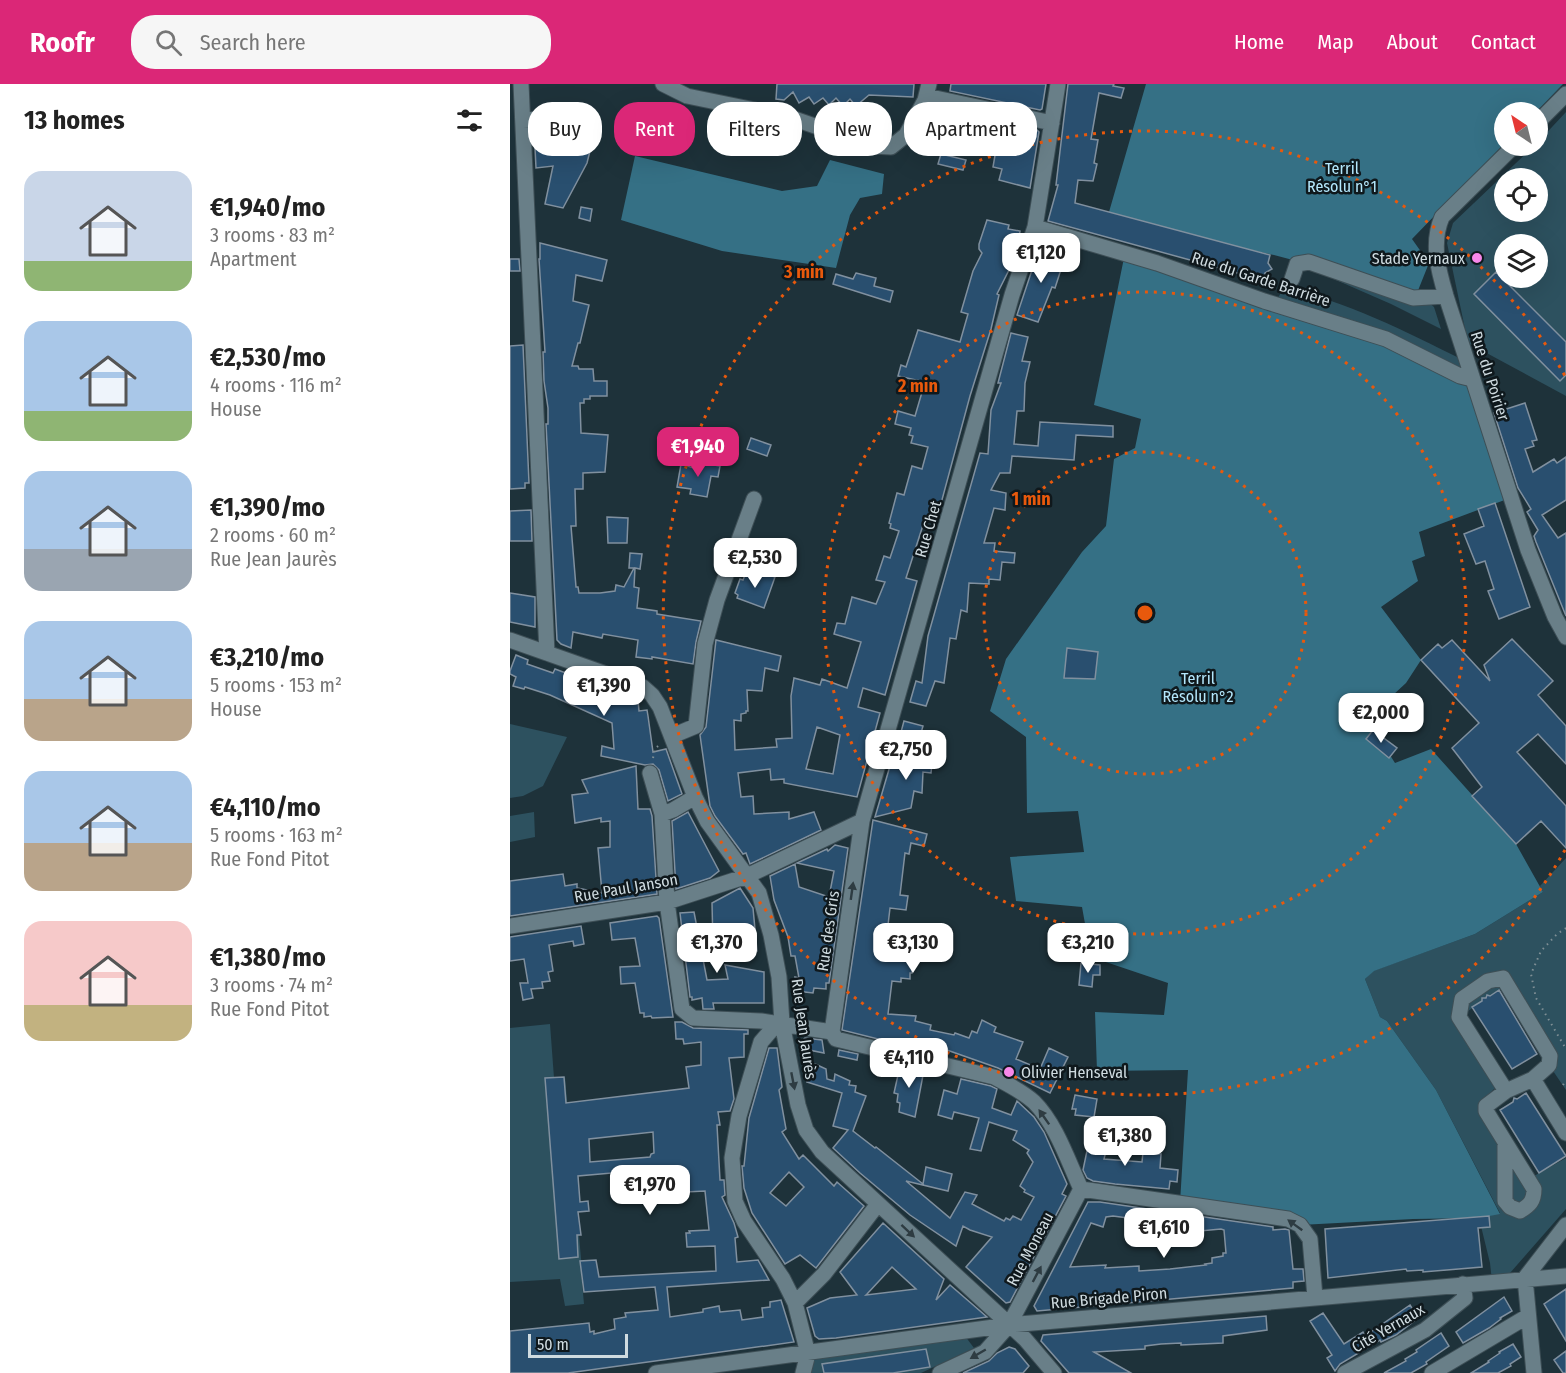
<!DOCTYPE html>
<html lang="en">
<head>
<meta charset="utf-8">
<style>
  body { margin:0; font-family:"Fira Sans Condensed",sans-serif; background:#f6f6f6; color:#222; height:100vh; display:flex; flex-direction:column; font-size:22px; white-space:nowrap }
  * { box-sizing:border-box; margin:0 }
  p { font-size:20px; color:#767676 }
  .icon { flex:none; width:33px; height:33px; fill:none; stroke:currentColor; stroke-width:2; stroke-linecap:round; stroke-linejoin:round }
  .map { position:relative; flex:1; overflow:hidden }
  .sheet { display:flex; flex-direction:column; background:#fff; width:510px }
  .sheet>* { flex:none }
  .guide { position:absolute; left:18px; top:18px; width:570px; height:54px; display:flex; gap:12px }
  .needle { width:39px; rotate:325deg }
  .controls { position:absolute; left:984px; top:18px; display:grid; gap:12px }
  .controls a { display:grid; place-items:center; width:54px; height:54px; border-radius:50%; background:#fff; box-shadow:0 6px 24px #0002; font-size:30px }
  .scale { position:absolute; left:18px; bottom:15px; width:100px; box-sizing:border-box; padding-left:6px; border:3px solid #cfdbe0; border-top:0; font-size:16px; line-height:21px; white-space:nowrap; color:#cfdbe0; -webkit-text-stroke:4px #0f181c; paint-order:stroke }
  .price { position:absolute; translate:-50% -51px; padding:0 14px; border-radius:12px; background:#fff; color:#222; font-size:20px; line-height:39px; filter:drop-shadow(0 2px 3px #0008) }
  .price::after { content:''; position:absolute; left:50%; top:36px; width:18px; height:14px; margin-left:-9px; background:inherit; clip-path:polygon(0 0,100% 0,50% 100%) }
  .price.on { background:#db2777; color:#fff }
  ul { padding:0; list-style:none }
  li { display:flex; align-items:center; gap:18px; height:150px; padding:0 24px }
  li span { display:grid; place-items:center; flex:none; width:168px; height:120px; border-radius:18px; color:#555 }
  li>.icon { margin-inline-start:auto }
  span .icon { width:72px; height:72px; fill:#fffc; stroke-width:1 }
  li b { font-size:26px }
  h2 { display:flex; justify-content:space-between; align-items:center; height:72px; padding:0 24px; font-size:26px }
  .chip { padding:0 21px; border-radius:24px; background:#fff; box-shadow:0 6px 24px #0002; font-size:21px; line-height:54px }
  .chip.on { background:#db2777; color:#fff }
  header { display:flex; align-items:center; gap:36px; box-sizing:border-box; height:84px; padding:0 30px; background:#db2777; color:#fff }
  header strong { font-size:28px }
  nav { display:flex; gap:33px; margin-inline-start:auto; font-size:21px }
  .search { width:420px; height:54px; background:#f6f6f6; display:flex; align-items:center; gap:15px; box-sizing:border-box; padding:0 21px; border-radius:24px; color:#767676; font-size:22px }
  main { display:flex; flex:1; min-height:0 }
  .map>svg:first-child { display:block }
  .green { fill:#2d515f; fill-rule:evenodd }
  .forest { fill:#357085 }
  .building { fill:#294f6f; stroke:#80909f; stroke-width:1.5; fill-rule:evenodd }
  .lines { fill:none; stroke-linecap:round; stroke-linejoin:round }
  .minor-casing { stroke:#3e4f56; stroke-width:17 }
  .path { stroke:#7f8f95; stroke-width:2; stroke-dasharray:1.5 4.5; stroke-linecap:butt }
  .minor { stroke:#697f88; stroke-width:15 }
  .oneway { fill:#2e3c42 }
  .ring { fill:none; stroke:#e8590c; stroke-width:3; stroke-dasharray:3 6 }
  .poi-dot { fill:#f888ea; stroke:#0f181c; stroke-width:2 }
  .labels { text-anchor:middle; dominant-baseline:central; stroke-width:5; stroke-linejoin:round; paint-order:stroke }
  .park-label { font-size:16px; fill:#b4e7fc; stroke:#0f181c }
  .poi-label { font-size:16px; fill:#cfdbe0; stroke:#0f181c; text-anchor:end }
  .street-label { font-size:16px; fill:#cfdbe0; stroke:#0f181c }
  .centre { fill:#e8590c; stroke:#0f181c; stroke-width:3 }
  .ring-label { font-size:18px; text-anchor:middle; font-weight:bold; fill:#e8590c; stroke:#0f181c; stroke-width:5; stroke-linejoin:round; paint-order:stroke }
</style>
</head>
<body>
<header>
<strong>Roofr</strong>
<div class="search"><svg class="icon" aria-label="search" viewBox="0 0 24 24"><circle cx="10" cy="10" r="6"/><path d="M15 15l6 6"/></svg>Search here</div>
<nav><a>Home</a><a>Map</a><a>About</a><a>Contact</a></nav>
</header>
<main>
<section class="sheet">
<h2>13 homes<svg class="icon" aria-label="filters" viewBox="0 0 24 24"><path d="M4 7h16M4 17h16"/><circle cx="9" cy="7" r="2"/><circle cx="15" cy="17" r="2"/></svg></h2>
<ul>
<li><span style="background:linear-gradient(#c9d6e8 75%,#8fb573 0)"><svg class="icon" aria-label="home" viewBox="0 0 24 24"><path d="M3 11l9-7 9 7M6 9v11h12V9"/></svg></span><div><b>€1,940/mo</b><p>3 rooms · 83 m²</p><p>Apartment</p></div></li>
<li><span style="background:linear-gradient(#a9c7e8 75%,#8fb573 0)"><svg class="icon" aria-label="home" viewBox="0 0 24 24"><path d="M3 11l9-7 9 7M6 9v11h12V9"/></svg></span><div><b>€2,530/mo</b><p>4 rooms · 116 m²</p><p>House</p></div></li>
<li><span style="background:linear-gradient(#a9c7e8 65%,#9aa5b1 0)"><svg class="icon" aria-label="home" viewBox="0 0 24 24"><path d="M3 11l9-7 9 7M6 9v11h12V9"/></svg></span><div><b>€1,390/mo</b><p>2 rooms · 60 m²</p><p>Rue Jean Jaurès</p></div></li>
<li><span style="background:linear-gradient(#a9c7e8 65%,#b9a48a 0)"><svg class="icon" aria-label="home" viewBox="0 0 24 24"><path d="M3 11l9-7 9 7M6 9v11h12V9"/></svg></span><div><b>€3,210/mo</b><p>5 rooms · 153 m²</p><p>House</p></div></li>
<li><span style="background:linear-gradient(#a9c7e8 60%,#b9a48a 0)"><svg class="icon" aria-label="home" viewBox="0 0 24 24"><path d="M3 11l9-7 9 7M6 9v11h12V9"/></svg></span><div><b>€4,110/mo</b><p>5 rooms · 163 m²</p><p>Rue Fond Pitot</p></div></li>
<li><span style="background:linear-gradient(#f6c9c9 70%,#c2b280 0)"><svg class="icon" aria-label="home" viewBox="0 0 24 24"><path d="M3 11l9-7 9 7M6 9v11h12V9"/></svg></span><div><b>€1,380/mo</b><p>3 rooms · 74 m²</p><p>Rue Fond Pitot</p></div></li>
</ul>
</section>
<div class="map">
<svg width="1056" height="1289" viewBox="0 0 1056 1289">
  <rect width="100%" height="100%" fill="#1e323a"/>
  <!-- green -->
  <path class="green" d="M1056,28V312L958,259L937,159L943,139L1024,62H1028V58ZM994,94H1028V128H994ZM994,160H1028V194H994Z
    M810,189L910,211L924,223L931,245L881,220Z
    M774,203C837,218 895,247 953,276L959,294L768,214Z
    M0,640L57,653L33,702L13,712L0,714Z
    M24,728L25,753L0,758V732Z
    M1056,774V1006L1039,981L1035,970L991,905L949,933L987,1002L976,1013L1024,1092L1056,1074V1125L1000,1189L982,1197L980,1179L969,1134L990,1129L926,1006L877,937L870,933L855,895L863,887L965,850L1033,808L1030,802Z
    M40,940L44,994L55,993L74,1208L70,1175L74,1220L55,1222L50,1195L0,1198V944Z
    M452,1248L464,1264L411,1289H299L305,1272Z"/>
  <!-- forest -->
  <path class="forest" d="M636,0H1053L1026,28H994V60L902,155L919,179L907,209L764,171L670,151L599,128Z
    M125,72L272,107L307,102L320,76L374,90L372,110L350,114L340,131L326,184L212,167L111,136Z
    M615,169L876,255L962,295L1000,414L909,448L915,472L902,477L908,497L871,523L911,576L896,599L857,635L885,679L921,665L1006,760L1033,808L965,850L864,887L855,895L870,933L877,937L926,1006L990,1130L969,1134L903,1135L790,1141L670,1119L678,986L587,987L585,928L654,931L658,899L581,873L572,823L506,817L500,773L574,768L568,727L517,729L516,653L480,627L496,575L572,468L596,442L604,375L625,364L631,335L584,321Z"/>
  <!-- building -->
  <path class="building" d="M267,0H404L403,13L359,11L346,22L340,15L333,22L326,14L319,21L313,14L304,20L299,13L289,19L283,8L274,16L266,15Z
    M441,0H536L532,25L530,26L440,7Z
    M558,0H604L603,2L614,4L611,14L589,9L581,55L588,56L584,79L587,80L583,97L568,96L565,119L760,171L758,179L762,185L755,189L753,196L538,137L548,101H546Z
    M426,24L448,29L443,52L430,50L431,46L422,44Z
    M480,36L527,46L529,48L520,104L489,96L492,85L483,83L488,54L483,53L486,48L478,46Z
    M38,54L81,63L77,79L53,124L35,120L43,82L26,84L25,64L35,67Z
    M431,70L456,76L453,86L428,80Z
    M71,123L82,125L80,137L69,134Z
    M477,136L499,141L498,145L510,147L508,160L500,184L487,210L489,211L481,245L460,312L426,438L415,435L396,494L407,497L375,611L353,604L348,623L370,629L347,713L274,699V695L261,696L260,685L228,689L231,713L243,712L244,730L279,728V735L304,728L311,746L240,780L236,769L233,770L205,732L200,722L190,651L196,643L206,556L271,572L268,587L255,584L252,607L237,606L238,627H236V629L231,630V637L224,636L225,666L267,663L266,655L282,654L281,612L284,594L310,601L312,595L337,604L351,558L324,550L327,539L335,540L342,513L366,520L375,498L366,496L374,472L380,474L389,447L380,444L381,440L379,439L387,409L394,411L402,382L412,385L418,363L401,359L403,352L399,351L401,344L385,340L388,327L405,332L415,298L388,292L391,281L396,283L408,246L450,258L458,230L451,228L463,187L472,169L469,165V160ZM307,643L330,651L323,690L296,685Z
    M30,159L97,176L92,197L66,191L63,217L79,221L70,259H68L62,282H68L69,285H83L84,297H97V312H80V315H74V319H70L71,349L98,351L95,388L73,389V405H65L66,442H61L66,503H68L69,509H90L105,507L106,501L114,503L124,484H119L120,469L132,470L130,485L125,484L124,503L129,504L127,524L147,527V530L191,537L186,558L183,580L142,573V575L126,573L128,556L93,550L92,554L63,548L61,564L51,560L47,556L36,340H38V324L34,297L33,268H35L29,175H30Z
    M529,165L555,173L545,204L542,203L528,238L507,231Z
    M0,175H9L10,187H0Z
    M986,188L1056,258V291L1050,297L964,210Z
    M346,189L366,194L364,202L383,207L380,218L323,200L326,190L343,195Z
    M501,249L518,253L512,277L520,278L515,299L514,327H507L504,360L528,362L530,338L603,342V353L566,351L564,376L502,372L500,389H490L481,406L496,409L495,426L484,424L474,459H485L484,467L505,469L504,479L492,478L490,496L479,495V500L459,499L457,528L451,526L446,555L440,554L434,599L425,597L416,622L400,618L406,597L412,599L418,552L470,369L478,370L481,326L491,299H488Z
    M13,261L19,399H15V404L0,405V262Z
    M1015,319L1027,356L1022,357L1024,362L1015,365L1023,388L1044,375L1047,379L1056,373V416L1032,431L1048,454L1056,449V532L1026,458L1024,452L1028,446L1017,428L1021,425L1008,404L984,329Z
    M241,354L261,361L257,372L237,365Z
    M186,378L210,382L208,393L201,392L197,413L180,410L181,405L167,403L171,380L184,384Z
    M985,419L1020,523L989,535L978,507L984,505L975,477L966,480L954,450L974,442L968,425Z
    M21,426L22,457H0V427Z
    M97,433L118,434L117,459H98Z
    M244,486L265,493L254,524L227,514L228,511L225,509L230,495L233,496L235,491L242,493Z
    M0,509L25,513V543L0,538Z
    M1002,555L1043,597L1028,611L1056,642V680L1028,650L1007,668L1056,722V764L1031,737L1006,760L962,712L972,703L942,664L969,639L911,576L928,560L932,564L942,556L980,597L974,581Z
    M557,564L588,568L585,595L554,594Z
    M6,571L18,576L17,580L43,589L45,585L128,616L129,627L137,626L138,632L143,668L156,665L172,710L158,717L149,686L143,680L135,681L91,672L92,662L104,665L102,639L40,611L15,603L14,605L3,602L6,593L0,590V587Z
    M394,637L413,642L409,656L391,648Z
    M863,646L887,664L879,674L856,655Z
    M400,659L424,662L421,689L413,688L412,709L404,707L401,724L365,733L380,682L396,686Z
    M126,682L128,725H140L142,732L147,810L0,832V797L53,790L55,802L67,800V804L92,809L88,764L100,763V737L91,738V734L65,739L62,711L78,709L72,696Z
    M178,728L209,787L200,794L166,805L162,737Z
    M363,736L417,750L414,762L401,759L399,770L395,769L390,811L398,812L396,826L380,824L376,858L398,860V866L403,867L402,889H400V895L391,894V898L382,897L378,930L406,932L405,937L421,941L420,946L444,951L445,949L459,954L462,947L467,949L472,936L486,943L484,948L513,958L506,975L530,985L539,964L558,973L540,1009L488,984L434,965L432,971L332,946Z
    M325,761L338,764L319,899H316V905L304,904L303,909L286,907L285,893L289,894L285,872H281L278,853L264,816L260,792L285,780L289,803L319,813L324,787L287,779L317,765L318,767Z
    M230,804L243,824L247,867L203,861L202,819Z
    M184,828L197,896L218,895L215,881L254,888V919H203L204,925H193L192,914L182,916V913H180L170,829Z
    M147,832L149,834L163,933L142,934L141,932L134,933V929H130L125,899L111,900L110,883L130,882L125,854L102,856L100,839Z
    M71,842L74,860L64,862L63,857L39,861L43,887L38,888L40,897L32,898L33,904L21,905L23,914L13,916L10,899H18L14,875L0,877V853Z
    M571,879L590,881V891H583L582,903L569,901Z
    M989,906L1027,970L1002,985L962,923L972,917V914H976L977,911L980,912Z
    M165,938H172L183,944L238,946V950H234V973L219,974L224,1015L220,1027L208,1028L210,1041H207L210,1096H214L215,1111L212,1113L224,1139L228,1153L225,1154L227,1178L248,1176L259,1196L157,1203L160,1233L193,1228V1225L209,1222L210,1228L230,1226L232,1236L253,1233L252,1224L260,1223V1218L271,1216L284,1258L58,1289H0V1247L79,1239L80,1248L84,1247V1250L105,1245L104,1235L116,1233L115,1229L148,1226L145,1203L74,1208L70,1177L86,1176L89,1193L206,1187L205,1162L177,1163L176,1149H180L179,1147L199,1146L195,1107L116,1111L113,1088L68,1092L70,1118L78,1117L79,1127L68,1128L71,1151H67L68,1173L49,1175L35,994L54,993L56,1019L179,1004L176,983L191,981V958L174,960L173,955H166ZM143,1048L144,1069L141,1070L140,1073L80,1078L79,1055Z
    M295,954L312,956L314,969L294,965L293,956Z
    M259,964H267L272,1003L269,1006L276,1045L272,1048L289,1075L293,1071L324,1102L327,1098L354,1122L306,1184L290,1171L275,1180L242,1129L234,1104L232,1082H234L239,1034ZM279,1088L294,1103L276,1122L260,1109Z
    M329,966L348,970L347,976L328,972Z
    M305,980L316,985L317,995L324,997L325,990L340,997L339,1001L346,1002L345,1008L356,1012L343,1047L365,1064L366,1063L413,1100L416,1083L442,1090L438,1107L396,1097L440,1134L455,1108L467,1111L462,1120L494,1137L496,1134L500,1136L503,1132L511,1136L524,1113L514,1108L515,1106L510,1102L523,1078L517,1069L519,1066L503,1056L507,1047L479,1038L471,1067L460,1065L469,1034L444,1028L442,1035L428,1031L434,1006L447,1010L451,995L481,1002L487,1005L482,1024L501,1031L507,1017L524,1033L534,1048L557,1100L552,1110L556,1112L500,1218L496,1219L456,1183L482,1153L460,1146L453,1142L446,1162L400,1131L350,1089L323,1064L338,1046L323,1042L332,1009L297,998Z
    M392,981L414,986L405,1033L389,1028L390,1019L387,1018L388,1010L384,1009L390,982Z
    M1016,1009L1056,1072L1029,1089L990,1026L1003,1018L1004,1014L1007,1015Z
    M565,1011L587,1015L584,1033L565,1031L566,1025H562Z
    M583,1038L594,1040L590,1066L596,1067L594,1075L632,1078L633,1068L651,1070L650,1084L668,1086L667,1098L660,1097L659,1105L605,1100L583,1097L577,1094L573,1086Z
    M578,1118H590L658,1128L659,1129L674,1130L763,1143V1146L775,1145L779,1146L783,1185H793L794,1197L783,1198V1204L527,1227L524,1222ZM603,1132L633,1136V1154H651L650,1141L678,1140L679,1148L711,1145L714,1146L716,1169H713V1172L702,1174V1179L695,1180L696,1181L660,1185L629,1187V1182L595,1184L596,1181L560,1183L581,1139L593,1143L596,1133Z
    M979,1132L980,1143L968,1144L972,1183L913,1188V1186L897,1187L896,1185L818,1194L815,1145Z
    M373,1139L434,1195L426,1216L440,1201L477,1233L326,1254L309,1255L305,1252L297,1224L320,1214L347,1211L330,1188ZM382,1183L406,1205L356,1211L357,1210Z
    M1056,1205V1257L1034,1220Z
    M994,1213L1002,1227L990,1234L991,1235L979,1244L953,1259L946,1248Z
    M900,1221L908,1234L886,1251L871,1258L870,1256L830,1280L825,1287L817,1274L822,1271L800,1237L813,1229L834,1260L853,1248L855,1252Z
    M756,1232L757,1246L713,1252V1259L671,1261V1259L651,1260L635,1262V1265L584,1268L621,1289H559L531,1257L533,1251Z
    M931,1249L939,1262L916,1278L917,1280L901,1289H874L896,1277L895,1275L907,1268L906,1266Z
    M1003,1260L1011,1273L1000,1280L1001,1282L988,1289H961L979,1278L978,1277L990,1269L989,1268Z
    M499,1263L505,1265L519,1282L513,1289H453L479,1277L487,1269Z
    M416,1265L420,1283L383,1289H314L312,1280Z
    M1056,1267V1289H1053L1044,1276Z"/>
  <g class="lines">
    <defs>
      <path id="minor" d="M11,0L37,569
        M153,0L177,12L279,33L362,62L381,63L396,51L415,16L419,0
        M416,12L542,39
        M13,36L46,34
        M1028,38L1056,10
        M1004,62L932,133C921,159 928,185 936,212L1018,466L1045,533L1056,553
        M525,143L647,179L754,217L876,255L950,292L962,295
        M782,195L787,180L799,178L903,214L936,212
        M0,556L133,603L142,611L150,623L185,713L197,737L249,809L261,851L269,893L272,939L288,1021L296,1046L312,1068L515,1255L544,1289
        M162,652L186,642L195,560L207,516L244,415
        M140,689L152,730
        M185,713L163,726L152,730L157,818L172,925L183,934L251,937L322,948
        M0,842L157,818L237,792L352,737L502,211L525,143L548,0
        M993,894L1040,972L1039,981L1023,995L996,1007L949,933L952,915L978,897Z
        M272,939L263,944L251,958L229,1032L222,1074L225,1117L234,1137L273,1195L285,1219L298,1270L293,1289
        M322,948L326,955L484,993C497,1000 512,1007 524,1018C546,1040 558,1077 571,1105L778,1135L790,1141L800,1155L805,1213
        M322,948L352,737
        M1023,995L1056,1049
        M995,1059V1117L1000,1123L1010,1127C1020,1121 1024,1117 1024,1105L976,1027V1022L996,1007
        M1015,1194L1024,1289
        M1015,1194L1056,1141
        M285,1219L314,1190L368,1120
        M146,1289L499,1241L1056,1192
        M430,1289L475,1268L499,1241L571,1105
        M835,1289L915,1246L955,1214L953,1200
        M922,1289L1018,1232"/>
    </defs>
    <!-- minor casing -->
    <use href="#minor" class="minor-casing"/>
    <!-- path -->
    <path class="path" d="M143,674L145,665L149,661
      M1056,844L1047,850L1031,867L1021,890L1026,914L1056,965
      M1053,1001L1056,996"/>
    <!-- minor -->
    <use href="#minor" class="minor"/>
  </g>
  <!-- one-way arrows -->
  <defs><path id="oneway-solid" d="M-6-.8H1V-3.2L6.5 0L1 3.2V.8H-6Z" transform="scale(1.5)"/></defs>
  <g class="oneway">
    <use href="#oneway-solid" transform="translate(342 807) rotate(-82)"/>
    <use href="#oneway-solid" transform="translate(283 997) rotate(79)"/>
    <use href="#oneway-solid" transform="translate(534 1033) rotate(-125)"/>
    <use href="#oneway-solid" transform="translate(785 1141) rotate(-144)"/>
    <use href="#oneway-solid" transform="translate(398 1147) rotate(43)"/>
    <use href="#oneway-solid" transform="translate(527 1190) rotate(-62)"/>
    <use href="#oneway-solid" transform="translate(468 1270) rotate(150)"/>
  </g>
  <!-- distance rings -->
  <g class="ring">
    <circle cx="635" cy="529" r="161"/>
    <circle cx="635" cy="529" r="321"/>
    <path d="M1055 766A482 482 0 1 1 1055 292"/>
  </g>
  <!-- markers -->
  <g class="poi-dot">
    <circle cx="967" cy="174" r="6"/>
    <circle cx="499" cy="988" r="6"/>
  </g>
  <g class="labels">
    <!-- park labels -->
    <g class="park-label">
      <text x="832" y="84">Terril<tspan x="832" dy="18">Résolu n°1</tspan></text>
      <text x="688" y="594">Terril<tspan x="688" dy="18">Résolu n°2</tspan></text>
    </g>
    <!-- poi labels -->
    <g class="poi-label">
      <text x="955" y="174">Stade Yernaux</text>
      <text x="511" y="988" text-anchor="start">Olivier Henseval</text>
    </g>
    <!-- street labels -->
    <g class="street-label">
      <text transform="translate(751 195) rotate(18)">Rue du Garde Barrière</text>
      <text transform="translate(980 292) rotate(72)">Rue du Poirier</text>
      <text transform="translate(418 445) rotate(-74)">Rue Chet</text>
      <text transform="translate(116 804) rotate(-10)">Rue Paul Janson</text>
      <text transform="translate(318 847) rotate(-82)">Rue des Gris</text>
      <text transform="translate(294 945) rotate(82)">Rue Jean Jaurès</text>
      <text transform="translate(520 1165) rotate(-62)">Rue Moneau</text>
      <text transform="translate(599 1214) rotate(-5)">Rue Brigade Piron</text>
      <text transform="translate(878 1244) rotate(-30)">Cité Yernaux</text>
    </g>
  </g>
  <circle cx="635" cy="529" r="9" class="centre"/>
  <g class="ring-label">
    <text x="294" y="194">3 min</text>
    <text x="408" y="308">2 min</text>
    <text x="521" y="421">1 min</text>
  </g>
</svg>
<div class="controls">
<a><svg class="needle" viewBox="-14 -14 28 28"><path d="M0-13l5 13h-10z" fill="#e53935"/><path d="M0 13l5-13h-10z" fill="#767676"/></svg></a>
<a><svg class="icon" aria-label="locate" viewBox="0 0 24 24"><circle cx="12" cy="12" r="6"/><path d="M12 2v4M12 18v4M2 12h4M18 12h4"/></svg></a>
<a><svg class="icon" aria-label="layers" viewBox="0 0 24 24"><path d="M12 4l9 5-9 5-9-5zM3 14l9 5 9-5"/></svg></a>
</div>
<div class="scale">50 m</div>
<b class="price" style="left:531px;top:200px">€1,120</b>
<b class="price on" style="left:188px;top:394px">€1,940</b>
<b class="price" style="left:245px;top:505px">€2,530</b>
<b class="price" style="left:94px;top:633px">€1,390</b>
<b class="price" style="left:871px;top:660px">€2,000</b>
<b class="price" style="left:396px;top:697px">€2,750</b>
<b class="price" style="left:207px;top:890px">€1,370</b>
<b class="price" style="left:403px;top:890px">€3,130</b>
<b class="price" style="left:578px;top:890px">€3,210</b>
<b class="price" style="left:399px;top:1005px">€4,110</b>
<b class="price" style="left:615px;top:1083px">€1,380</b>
<b class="price" style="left:140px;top:1132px">€1,970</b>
<b class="price" style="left:654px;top:1175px">€1,610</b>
<div class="guide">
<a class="chip">Buy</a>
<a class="chip on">Rent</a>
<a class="chip">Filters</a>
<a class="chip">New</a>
<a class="chip">Apartment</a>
</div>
</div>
</main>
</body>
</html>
